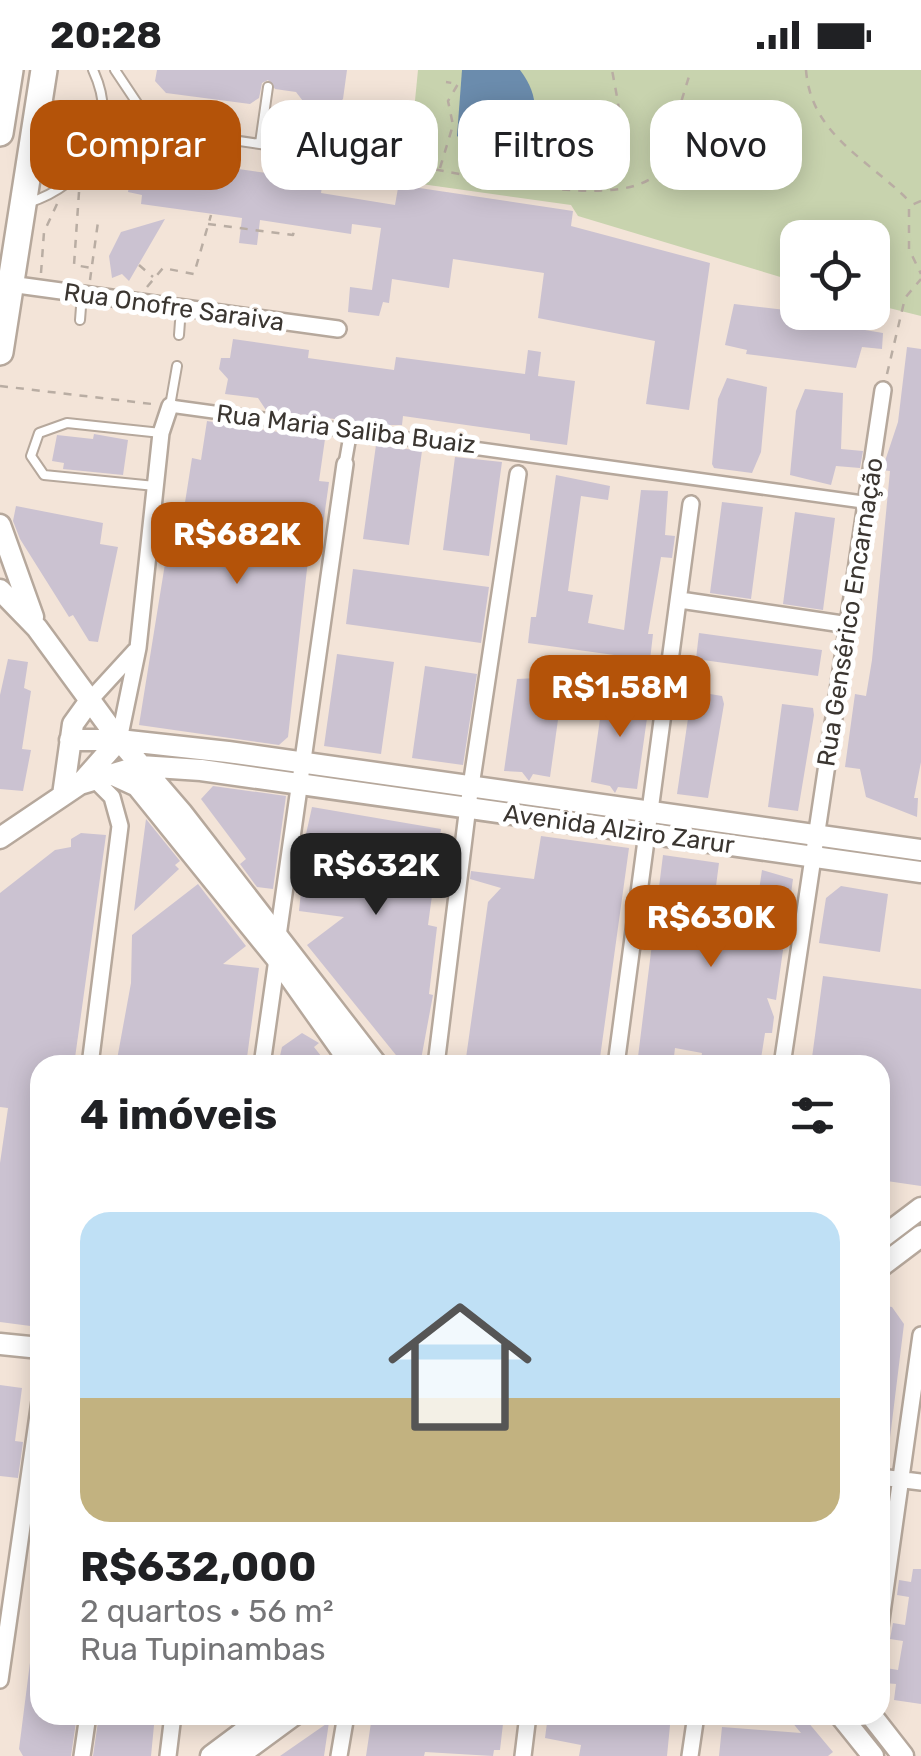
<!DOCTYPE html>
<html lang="pt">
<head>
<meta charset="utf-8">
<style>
  body { margin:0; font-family:Rubik,sans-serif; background:#f6f6f6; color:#202124; height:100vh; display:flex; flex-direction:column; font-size:38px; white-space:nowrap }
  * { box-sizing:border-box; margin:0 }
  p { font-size:32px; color:#757577 }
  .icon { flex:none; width:55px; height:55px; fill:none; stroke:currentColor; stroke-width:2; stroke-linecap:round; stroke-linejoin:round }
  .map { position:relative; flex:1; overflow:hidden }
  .details { position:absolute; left:30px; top:985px; width:860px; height:670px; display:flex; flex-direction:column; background:#fff; border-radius:30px; box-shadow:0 5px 25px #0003 }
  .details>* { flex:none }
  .banner { position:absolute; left:30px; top:30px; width:862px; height:90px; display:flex; gap:20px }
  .controls { position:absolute; left:780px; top:150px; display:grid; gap:20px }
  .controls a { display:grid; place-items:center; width:110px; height:110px; border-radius:20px; background:#fff; box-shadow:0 5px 25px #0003; font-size:50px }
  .price { position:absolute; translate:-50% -85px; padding:0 22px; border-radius:20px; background:#b45309; color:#fff; font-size:32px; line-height:65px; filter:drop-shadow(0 2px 5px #0008) }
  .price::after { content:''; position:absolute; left:50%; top:60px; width:30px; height:22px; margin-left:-15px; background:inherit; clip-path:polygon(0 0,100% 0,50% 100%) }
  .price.selected { background:#222; color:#fff }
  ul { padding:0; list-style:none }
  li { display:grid; align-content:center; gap:20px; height:530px; padding:0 50px }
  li+li { border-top:2px solid #e0e0e0 }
  li span { display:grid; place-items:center; height:310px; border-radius:30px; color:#555 }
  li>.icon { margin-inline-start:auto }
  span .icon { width:180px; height:180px; fill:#fffc; stroke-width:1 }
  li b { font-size:42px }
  h2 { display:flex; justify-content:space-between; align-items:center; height:120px; padding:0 50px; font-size:42px }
  .pill { padding:0 35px; border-radius:30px; background:#fff; box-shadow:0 5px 25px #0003; font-size:35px; line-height:90px }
  .pill.selected { background:#b45309; color:#fff }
  .status { display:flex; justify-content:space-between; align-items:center; height:70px; padding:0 50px; background:#fff; direction:ltr }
  .status svg { height:28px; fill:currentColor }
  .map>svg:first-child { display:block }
  .green { fill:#c8d3ae }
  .water { fill:#6b8cad }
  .building { fill:#cbc2d1 }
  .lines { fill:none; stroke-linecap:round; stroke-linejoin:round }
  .service-casing { stroke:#b6a89c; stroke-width:12 }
  .pedestrian-casing { stroke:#b6a89c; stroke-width:16 }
  .minor-casing { stroke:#b6a89c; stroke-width:20 }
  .tertiary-casing { stroke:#b6a89c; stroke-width:25 }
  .primary-casing { stroke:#b6a89c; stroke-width:30 }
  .path { stroke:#b9ada3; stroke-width:2.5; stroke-dasharray:8 8; stroke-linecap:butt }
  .service { stroke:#fff; stroke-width:8 }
  .pedestrian { stroke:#fff; stroke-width:11 }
  .minor { stroke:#fff; stroke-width:15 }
  .tertiary { stroke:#fff; stroke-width:20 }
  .primary { stroke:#fff; stroke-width:25 }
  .labels { text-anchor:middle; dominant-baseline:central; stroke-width:10; stroke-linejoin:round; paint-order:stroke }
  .street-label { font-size:25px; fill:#3b3631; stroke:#fff }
</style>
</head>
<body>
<div class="status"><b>20:28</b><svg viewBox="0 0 49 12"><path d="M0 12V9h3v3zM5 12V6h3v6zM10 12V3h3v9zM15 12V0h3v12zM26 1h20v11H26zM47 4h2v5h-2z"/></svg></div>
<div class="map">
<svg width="921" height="1686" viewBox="0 0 921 1686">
  <rect width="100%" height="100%" fill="#f3e4d8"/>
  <!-- green -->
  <path class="green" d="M418,0H921V246L873,234L872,168H798L797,212L578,146L571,135L407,112Z"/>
  <!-- water -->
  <path class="water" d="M462,0H520C565,59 495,98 457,66Z"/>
  <!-- building -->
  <path class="building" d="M157,0H347L343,29L331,42L309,39L296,22L275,19L268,10L262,13L259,28L250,34L166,23L155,11Z
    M154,87L323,111L321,123L395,135L398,118L406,116L573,141L571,156L710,193L689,340L646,334L655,271L538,248L544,203L453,189L449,218L392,209L389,233L383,232L379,246L348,242L350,217L372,220L381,158L352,154L351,164L260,150L257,175L239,173L242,148L141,134L142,125L128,122L132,98L152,100Z
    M165,149L129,211L122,204L112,208L109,186L121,162Z
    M734,234L863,249L865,260L883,263L882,279L862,277L856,298L746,284L747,280L725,275Z
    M233,269L309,280L308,288L394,300L396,287L525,304L528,280L541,282L538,306L575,311L567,375L530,370V364L403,346L402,355H380L266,340L258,328L225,324L228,309L219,299L221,288H230Z
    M907,277L921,279V692L914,728H918L917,747L866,727L860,699L845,697L855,624L866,626L872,590L890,401L882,400L898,352Z
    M727,308L767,317L761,382L752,403L714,398L712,394L718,329Z
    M805,319L843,323L841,379L863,381L860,398L836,396L831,415L790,405L796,341Z
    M207,351L325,369L319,411L329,412L318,491L308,490L288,667L279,675L139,655L168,475L178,477L192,388L201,390Z
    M94,364L128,370L123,405L63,399L64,393L52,391L57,365L93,369Z
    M376,375L422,381L409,475L363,469Z
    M455,387L502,392L489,486L443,480Z
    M556,405L610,416L608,430L581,426L568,521L593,525L588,553L624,560L641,420L668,421L665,465L675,466L672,488L661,487L648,564H653L650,590L528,573L531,547H536Z
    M722,432L763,437L751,529L710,523Z
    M16,436L103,453L100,474L118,477L98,572L89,571L73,545L69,547L20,469L13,451Z
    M795,442L835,448L823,540L783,534Z
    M353,499L489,517L481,573L346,554Z
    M699,563L822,580L818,606L696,589Z
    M337,584L394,592L381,684L324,676Z
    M8,589L28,592L24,618L31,621L22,679L31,680L23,721L0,719V625Z
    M425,596L477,604L463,695L412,688Z
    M538,608L563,614L550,707L533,704L529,711L522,702L504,701L517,609Z
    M604,621L650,627L637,719L618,717L615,723L610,716L591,712Z
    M692,621L722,626L724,634L708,728L677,724Z
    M782,634L813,638L814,645L798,741L768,737Z
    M213,716L286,726L273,819L257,817L240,794L246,789L201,729Z
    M312,737L441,759L428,855L437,857L429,924L433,925L420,995H404L307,875L344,847L299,841L304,792L299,796Z
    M146,749L180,791L175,795L179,799L134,841Z
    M81,763L106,765L74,995H40L38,1257L0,1252V1093L8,1038L0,1037V823L55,780L71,777V769Z
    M541,766L629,778L599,995H465L488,832L501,818L470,809L471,801L534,809Z
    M663,785L719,793L710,862L752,868L762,800L793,809L776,930L767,928L774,947L772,963H765L760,995H700L702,983L675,978L673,995H637Z
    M198,814L246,876L223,894L259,898L246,995H197L172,989V995H116L131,913L132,865Z
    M841,816L888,824L880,882L819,873L826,828Z
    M823,906L921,919V1116L880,1110V995H811Z
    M302,963L319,973L314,977L328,995H278L282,977Z
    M880,1235L892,1237L904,1254L888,1384L880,1383Z
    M0,1315L22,1318L15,1371L23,1372L18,1408L0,1406Z
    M913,1499H921V1634L894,1630L896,1614L884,1613L886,1598L898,1600L903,1571L890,1569L893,1553L905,1555L909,1527L897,1525L899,1510L911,1512Z
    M32,1577L40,1578V1645H77L71,1686H23L19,1679Z
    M99,1645H155L151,1686H93Z
    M387,1645H504L500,1680H494L493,1686L425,1682L424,1686H366L372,1646Z
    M548,1645H671L667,1686H579L581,1675L545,1668Z
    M786,1645H802L833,1682L828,1686H719L722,1657L801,1663Z
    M329,1652L324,1686H280Z"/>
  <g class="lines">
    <defs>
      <path id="service" d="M115,0L153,57
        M104,51L409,96
        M260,73L268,17
        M28,133C88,114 121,60 93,0
        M80,250L82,224
        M179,265L181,238
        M170,336L177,296
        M155,416L44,405L31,386L39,363L67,353L161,363"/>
      <path id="pedestrian" d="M170,336L870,433
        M345,394L351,360"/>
      <path id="minor" d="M10,214L338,259
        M680,530L849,555
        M91,629L135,581
        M119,670L138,578L161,363L170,336
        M278,866L345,394
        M90,995L120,756L112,727L95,710
        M262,995L277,889
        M436,995L468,736L518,404
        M616,995L691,434
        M782,995L883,320
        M880,1407L921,1412
        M880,1557L921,1265
        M0,1610L40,1331
        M82,1686L88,1645
        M168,1686L173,1645
        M339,1686L346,1645
        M523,1686L528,1645
        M690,1686L696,1645"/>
      <path id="tertiary" d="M0,455L33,547
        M0,520L37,558L119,670L182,743L377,995
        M70,670H119L228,682L921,780
        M111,704L137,716L277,889L352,995
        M80,714L140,696L201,700L921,802
        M63,725L73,654L91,629
        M0,768L80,714L119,670
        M880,1169L921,1138
        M880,1197L921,1166
        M0,1274L40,1278
        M840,1645L873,1686
        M871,1645L903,1686
        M211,1686L266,1645
        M238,1686L294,1645"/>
      <path id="primary" d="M0,63L10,0
        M0,282L44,0"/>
    </defs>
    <!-- service casing -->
    <use href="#service" class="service-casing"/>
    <!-- pedestrian casing -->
    <use href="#pedestrian" class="pedestrian-casing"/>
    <!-- minor casing -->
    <use href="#minor" class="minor-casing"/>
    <!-- tertiary casing -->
    <use href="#tertiary" class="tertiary-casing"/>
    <!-- primary casing -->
    <use href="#primary" class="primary-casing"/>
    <!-- path -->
    <path class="path" d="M806,0C811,66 870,90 911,133
      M420,97C471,104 627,145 660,100L691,0
      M440,98L453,55L448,31L458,14L446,12
      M577,119C633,91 622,54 612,0
      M79,122L74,195L92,198
      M921,131L909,136V179L921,204
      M208,154L293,165L295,157
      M139,195L153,207
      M41,203L44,162L57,134
      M90,210L98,152
      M147,217L163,198L194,204L211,145
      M887,304L905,228L921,209
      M0,316L152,334"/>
    <!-- service -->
    <use href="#service" class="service"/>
    <!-- pedestrian -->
    <use href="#pedestrian" class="pedestrian"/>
    <!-- minor -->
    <use href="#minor" class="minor"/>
    <!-- tertiary -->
    <use href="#tertiary" class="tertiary"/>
    <!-- primary -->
    <use href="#primary" class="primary"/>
  </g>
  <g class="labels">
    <!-- street labels -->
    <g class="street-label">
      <text transform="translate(174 237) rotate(8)">Rua Onofre Saraiva</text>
      <text transform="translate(346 359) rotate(7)">Rua Maria Saliba Buaiz</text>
      <text transform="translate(850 542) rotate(-81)">Rua Gensérico Encarnação</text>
      <text transform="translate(619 759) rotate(8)">Avenida Alziro Zarur</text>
    </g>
  </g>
</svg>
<div class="controls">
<a><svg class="icon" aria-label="locate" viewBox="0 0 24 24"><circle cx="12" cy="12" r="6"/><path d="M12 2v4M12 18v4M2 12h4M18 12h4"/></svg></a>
</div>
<b class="price" style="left:237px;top:517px">R$682K</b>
<b class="price" style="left:620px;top:670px">R$1.58M</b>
<b class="price selected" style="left:376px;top:848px">R$632K</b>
<b class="price" style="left:711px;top:900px">R$630K</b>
<div class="banner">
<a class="pill selected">Comprar</a>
<a class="pill">Alugar</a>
<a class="pill">Filtros</a>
<a class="pill">Novo</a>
</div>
<section class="details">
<h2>4 imóveis<svg class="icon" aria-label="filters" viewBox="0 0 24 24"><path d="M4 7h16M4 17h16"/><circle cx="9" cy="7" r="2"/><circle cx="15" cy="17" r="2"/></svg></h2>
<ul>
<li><span style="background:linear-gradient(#bfe0f5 60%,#c2b280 0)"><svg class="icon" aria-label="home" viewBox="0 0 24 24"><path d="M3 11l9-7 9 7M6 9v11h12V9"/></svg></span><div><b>R$632,000</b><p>2 quartos · 56 m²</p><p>Rua Tupinambas</p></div></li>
</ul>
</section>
</div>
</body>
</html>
